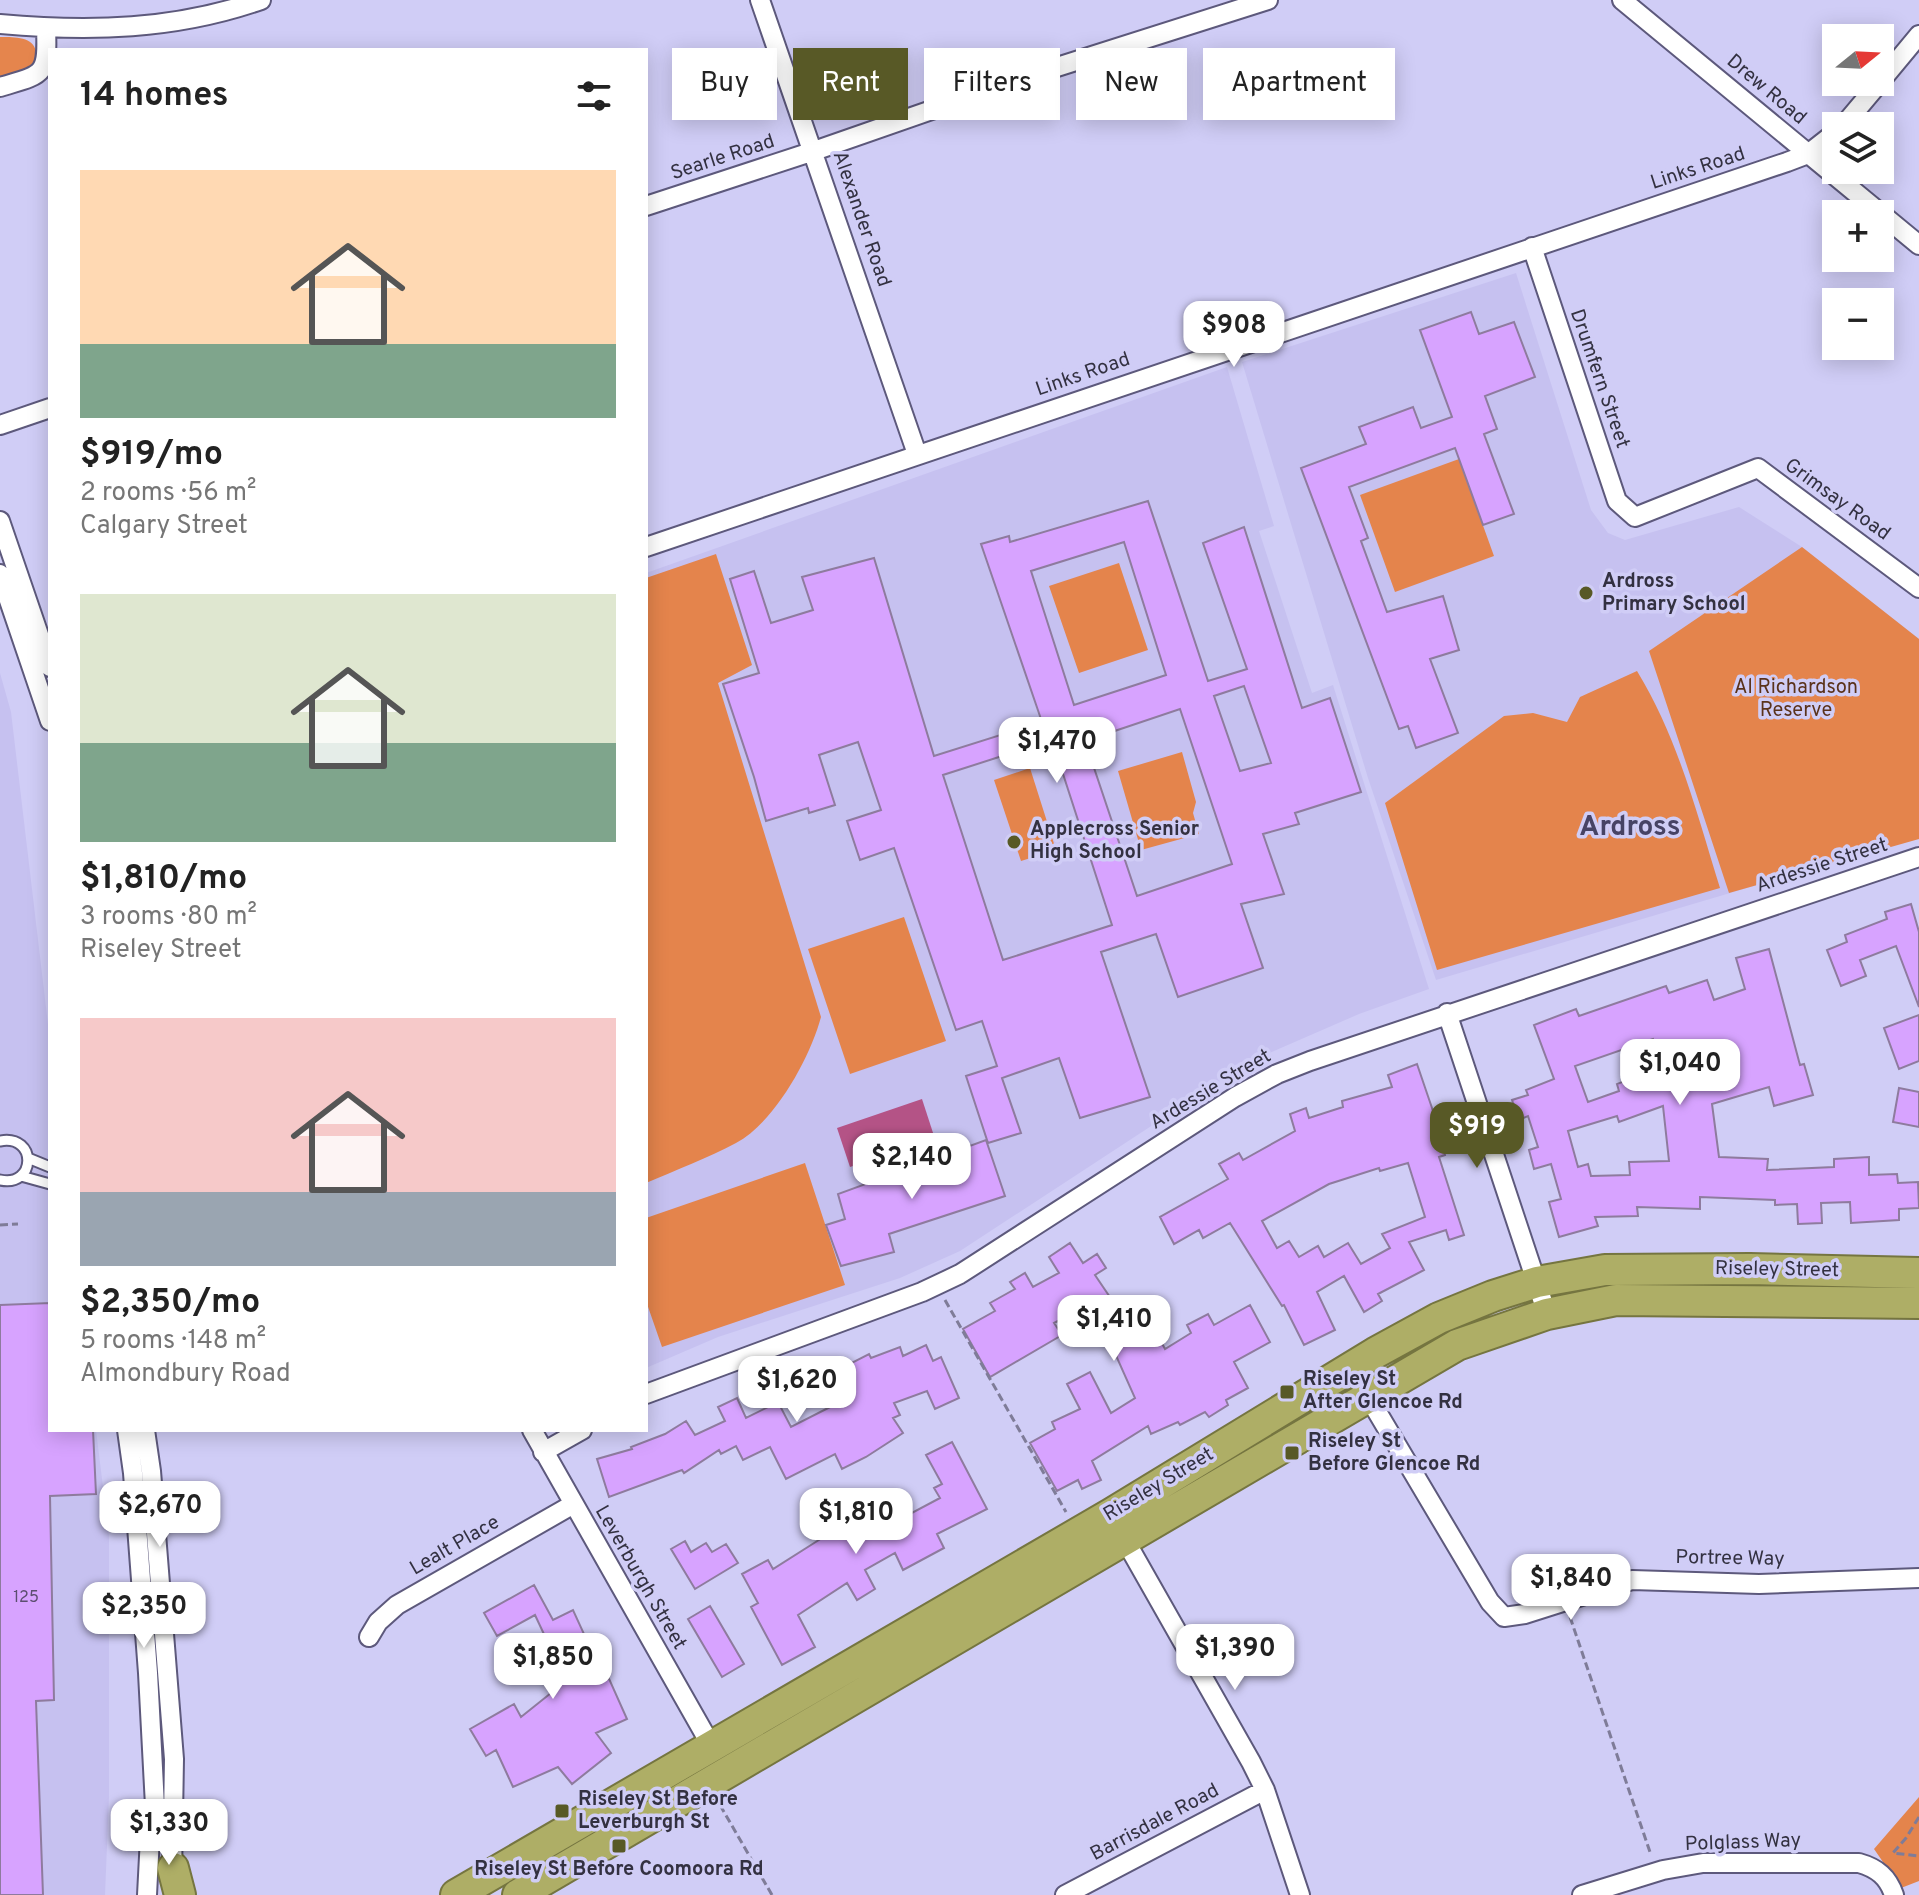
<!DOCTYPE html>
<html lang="en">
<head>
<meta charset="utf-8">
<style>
  body { margin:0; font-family:Overpass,sans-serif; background:#f2f2f2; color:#222; height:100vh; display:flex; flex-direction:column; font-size:30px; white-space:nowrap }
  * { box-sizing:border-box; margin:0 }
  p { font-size:26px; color:#767676 }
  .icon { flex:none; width:44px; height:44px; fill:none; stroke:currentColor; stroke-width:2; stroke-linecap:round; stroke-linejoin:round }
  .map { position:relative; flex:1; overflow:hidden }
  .details { position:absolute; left:48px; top:48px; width:600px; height:1384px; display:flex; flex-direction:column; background:#fff; border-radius:0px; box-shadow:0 4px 20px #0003 }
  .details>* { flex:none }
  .banner { position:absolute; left:672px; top:48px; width:760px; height:72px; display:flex; gap:16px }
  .needle { width:52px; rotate:72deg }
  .controls { position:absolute; left:1822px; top:24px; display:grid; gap:16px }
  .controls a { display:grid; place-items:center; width:72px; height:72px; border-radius:0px; background:#fff; box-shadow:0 4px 20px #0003; font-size:40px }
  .price { position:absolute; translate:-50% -68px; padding:0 18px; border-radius:16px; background:#fff; color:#222; font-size:26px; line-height:52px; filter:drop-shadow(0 2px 4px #0008) }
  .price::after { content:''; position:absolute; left:50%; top:48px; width:24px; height:18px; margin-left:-12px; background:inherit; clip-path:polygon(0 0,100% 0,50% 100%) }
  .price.on { background:#585926; color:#fff }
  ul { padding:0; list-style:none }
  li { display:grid; align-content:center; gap:16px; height:424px; padding:0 32px }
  li span { display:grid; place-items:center; height:248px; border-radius:0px; color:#555 }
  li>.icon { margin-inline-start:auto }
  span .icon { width:144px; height:144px; fill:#fffc; stroke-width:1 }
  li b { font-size:34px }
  h2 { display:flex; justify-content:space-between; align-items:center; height:96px; padding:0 32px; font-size:34px }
  .pill { padding:0 28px; border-radius:0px; background:#fff; box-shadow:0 4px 20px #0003; font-size:28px; line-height:72px }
  .pill.on { background:#585926; color:#fff }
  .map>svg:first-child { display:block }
  .built { fill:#c6c1f0 }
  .green { fill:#e4844c }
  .forest { fill:#e5854d }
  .water { fill:#b45386 }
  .building { fill:#d7a3ff; stroke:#8e7b9e; stroke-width:2; fill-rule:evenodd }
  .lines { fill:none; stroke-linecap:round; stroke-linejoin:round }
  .service-casing { stroke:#5d597c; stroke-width:13 }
  .minor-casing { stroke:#5d597c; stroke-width:22 }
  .trunk-casing { stroke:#757540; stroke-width:34 }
  .path { stroke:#7f7c98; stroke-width:3; stroke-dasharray:8 4; stroke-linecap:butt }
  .service { stroke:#fff; stroke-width:9 }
  .minor { stroke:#fff; stroke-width:18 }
  .trunk { stroke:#aeae66; stroke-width:30 }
  .poi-dot { fill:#585926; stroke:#d0cdf6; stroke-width:3 }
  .labels { text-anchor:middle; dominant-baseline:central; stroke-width:7; stroke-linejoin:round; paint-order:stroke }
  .number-label { font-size:16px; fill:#5c4e70 }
  .street-label { font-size:20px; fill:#333141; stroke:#d0cdf6 }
  .poi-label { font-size:20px; font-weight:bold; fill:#333141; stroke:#d0cdf6; text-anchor:start }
  .park-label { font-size:20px; fill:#5a321b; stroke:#d0cdf6 }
  .district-label { font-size:28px; font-weight:bold; fill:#474365; stroke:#d0cdf6 }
</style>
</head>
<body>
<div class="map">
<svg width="1919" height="1895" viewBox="0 0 1919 1895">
  <rect width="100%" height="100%" fill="#d0cdf6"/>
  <!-- built -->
  <path class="built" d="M1516,273L1591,510L1608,533L1625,540L1739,507L1802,547L1919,639V837L1436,980L1368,778L1242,362Z
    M1227,367L1274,526L1259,531L1312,693L1333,685L1429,989L1359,1014L1249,1062L960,1251L900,1278L718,1337L646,1368V573Z
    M0,673L11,712L50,1041V1430H96L109,1536V1796L105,1895H0Z"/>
  <!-- green -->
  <path class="green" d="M1459,459L1494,556L1395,592L1360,495Z
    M1802,547L1919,639V839L1729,893L1649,651Z
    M716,554L752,665L718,683L821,1017C810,1058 775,1122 736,1143C708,1158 676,1170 646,1183V578Z
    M1119,563L1148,650L1079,673L1049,586Z
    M1637,671C1678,738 1697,814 1720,888L1437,970L1385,803L1504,716L1533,713L1567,722L1580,697Z
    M1182,752L1196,802L1193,813L1199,834L1141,850L1118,771Z
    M1030,768L1056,850L1021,861L994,780Z
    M904,917L946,1041L850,1074L808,949Z
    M805,1163L845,1285L662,1347L646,1301V1218Z
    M1919,1797V1881L1901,1888L1874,1849Z"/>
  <!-- forest -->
  <path class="forest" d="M0,37C13,37 37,36 36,55C36,59 34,63 30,66C23,73 9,75 0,78Z"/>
  <!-- water -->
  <path class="water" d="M922,1099L935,1139L850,1167L837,1128Z"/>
  <!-- building -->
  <path class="building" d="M1471,312L1479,334L1514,322L1535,377L1485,396L1497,429L1484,434L1514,514L1483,525L1455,448L1349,487L1368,538L1361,541L1387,612L1443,596L1459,650L1430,659L1458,733L1416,748L1408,726L1399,729L1301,468L1366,444L1359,427L1413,407L1421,428L1452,417L1420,330Z
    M1148,501L1208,681L1247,669L1203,543L1244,527L1302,708L1330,698L1361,792L1295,813L1299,824L1263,834L1284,894L1241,904L1263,968L1178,997L1156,934L1101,952L1150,1097L1080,1118L1059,1058L1002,1078L1021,1133L988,1143L966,1076L997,1066L982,1021L956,1030L894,848L860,860L847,821L881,810L858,742L819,755L835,805L809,813L808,808L766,821L754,777L723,684L759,673L730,579L754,571L771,623L813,610L802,577L874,558L934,756L1042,722L981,544L1009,536L1010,542ZM1124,542L1166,675L1074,705L1031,571ZM1244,686L1271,763L1240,771L1214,696ZM1180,709L1232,864L1137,896L1085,741ZM1052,740L1112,925L1003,960L943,775Z
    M1911,904L1919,932V1007L1896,946L1860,960L1866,976L1841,986L1827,950L1847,942L1845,935L1887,919L1885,912Z
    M1769,949L1800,1065L1804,1064L1813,1095L1774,1106L1769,1087L1712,1104L1719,1157L1768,1159L1767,1170L1834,1167V1159L1869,1157V1175L1897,1174L1898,1183L1918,1182L1919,1208L1899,1209V1220L1851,1223L1850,1202L1821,1203L1822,1223L1798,1224L1797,1204L1775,1205V1200L1700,1197V1209L1637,1207L1638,1216L1595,1217L1598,1226L1559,1237L1549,1202L1561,1199L1551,1164L1534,1169L1529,1150L1538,1147L1528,1116L1519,1120L1512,1100L1528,1095L1526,1090L1554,1079L1534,1025L1576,1009L1579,1016L1666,986L1669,993L1707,980L1714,1000L1745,989L1736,958ZM1653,1039L1662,1066L1617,1084L1619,1091L1588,1102L1575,1066ZM1663,1106L1669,1161L1629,1162L1630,1175L1591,1176L1588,1164L1578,1167L1568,1131L1617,1116L1619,1122Z
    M1919,1015V1061L1899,1069L1884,1028Z
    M1417,1064L1432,1108L1445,1155L1439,1157L1464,1235L1449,1240L1446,1230L1409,1242L1424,1270L1378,1294L1382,1301L1364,1312L1344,1276L1317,1292L1335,1330L1304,1345L1284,1305L1282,1306L1230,1223L1203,1238L1199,1230L1174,1244L1160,1217L1228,1179L1219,1164L1239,1153L1243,1160L1295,1131L1290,1114L1306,1108L1309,1118L1343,1107L1342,1101L1392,1087L1388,1075ZM1408,1163L1425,1217L1382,1234L1390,1248L1361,1264L1348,1243L1324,1257L1318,1246L1299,1257L1289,1241L1277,1248L1262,1221L1329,1184L1379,1168L1380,1171Z
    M1899,1088L1919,1092V1127L1893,1122Z
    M986,1140L1005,1196L889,1234L894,1252L841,1266L826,1225L845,1219L838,1194Z
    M1070,1243L1083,1263L1097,1254L1106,1268L1095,1275L1116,1306L1131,1298L1151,1334L1156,1332L1165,1349L1191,1333L1187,1325L1208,1314L1214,1325L1250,1305L1270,1342L1234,1362L1248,1388L1226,1400L1228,1405L1209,1417L1205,1412L1180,1425L1178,1422L1151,1434L1148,1426L1092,1461L1101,1480L1082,1489L1078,1480L1057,1491L1030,1443L1055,1429L1052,1422L1080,1409L1067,1384L1090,1372L1111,1413L1135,1398L1110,1342L1105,1344L1085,1307L1054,1323L1062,1335L990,1377L963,1329L995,1311L990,1303L1015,1289L1010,1282L1025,1273L1033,1287L1059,1273L1049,1257Z
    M50,1303V1430H93L96,1494L50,1496L54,1700L36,1701L43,1895H0V1305Z
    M926,1345L933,1361L941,1357L959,1398L935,1409L927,1391L894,1403L900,1415L893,1418L903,1433L866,1457L842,1469L835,1454L786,1479L770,1447L743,1460L736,1446L721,1454L719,1450L684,1473L682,1470L609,1497L597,1459L632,1449L631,1447L665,1434L686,1421L695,1435L725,1421L718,1407L737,1398L746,1418L778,1402L791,1427L838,1403L821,1378L840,1365L842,1368L869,1354L871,1358L900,1347L903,1356Z
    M952,1442L987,1509L937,1534L944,1548L903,1570L895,1553L865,1570L875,1589L857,1600L847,1583L798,1615L815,1647L782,1665L751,1607L758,1603L742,1574L768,1560L773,1569L822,1538L813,1522L830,1513L839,1529L866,1514L876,1532L940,1498L934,1488L942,1484L926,1455Z
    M685,1541L691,1552L706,1543L712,1552L726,1544L738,1563L695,1589L671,1549Z
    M534,1585L553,1620L573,1610L594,1656L598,1654L627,1719L596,1733L611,1753L572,1784L558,1767L513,1787L496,1750L486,1756L470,1729L514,1704L521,1717L556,1689L539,1652L550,1647L535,1615L497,1636L484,1613Z
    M710,1606L744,1664L722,1677L688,1619Z"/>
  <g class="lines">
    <defs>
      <path id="service" d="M0,1141C38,1134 36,1188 0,1180
        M28,1158L50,1167
        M21,1176L50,1184"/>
      <path id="minor" d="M760,0L917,454
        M1622,0L1919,245
        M0,24C90,32 175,30 261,0
        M1880,82L1919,35
        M0,87C44,74 48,76 46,28
        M1843,126L1880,82
        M646,206L814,151L1035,74L1268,0
        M1532,247L1617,501L1635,517L1758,468L1919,588
        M0,425L50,408
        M0,521L50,667
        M646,547L1787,162L1808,154L1836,132
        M0,574L50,721
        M1447,1013L1547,1314
        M1356,1365L1362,1386L1376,1410L1490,1602L1504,1617L1525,1614L1632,1580L1759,1584L1919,1578
        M646,1394L922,1292L960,1274L1235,1097L1277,1074L1310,1061L1919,857
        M127,1430L133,1473L148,1673L155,1806L150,1837L147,1895
        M145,1430L151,1471L174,1759L172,1876
        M532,1430L712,1747
        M543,1452L582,1430
        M1121,1533L1251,1762L1265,1790L1300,1895
        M369,1637L378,1622L397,1605L572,1505
        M1065,1895L1265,1790
        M1582,1895L1663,1870L1703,1863H1859C1877,1868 1888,1877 1894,1895"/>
      <path id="trunk" d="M173,1868L180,1895
        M456,1895L1111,1514L1375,1353L1439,1318L1493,1296L1537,1282L1605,1270L1750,1269L1919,1273
        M518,1895L1457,1345L1547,1314L1616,1300L1919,1303"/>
    </defs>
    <!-- service casing -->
    <use href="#service" class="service-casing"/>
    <!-- minor casing -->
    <use href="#minor" class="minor-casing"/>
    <!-- trunk casing -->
    <use href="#trunk" class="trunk-casing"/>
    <!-- path -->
    <path class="path" d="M0,1225L18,1224
      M945,1300L1066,1512
      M1570,1617L1651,1855
      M720,1805L772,1895
      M1919,1817L1906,1838L1893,1853L1919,1856"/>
    <!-- service -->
    <use href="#service" class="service"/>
    <!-- minor -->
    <use href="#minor" class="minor"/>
    <!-- trunk -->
    <use href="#trunk" class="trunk"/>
  </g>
  <!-- markers -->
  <g class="poi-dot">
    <circle cx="1586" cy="593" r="8"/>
    <circle cx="1014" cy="842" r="8"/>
    <rect x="1279" y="1384" width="16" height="16" rx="4"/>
    <rect x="1284" y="1445" width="16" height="16" rx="4"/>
    <rect x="554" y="1803" width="16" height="16" rx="4"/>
    <rect x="611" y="1838" width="16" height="16" rx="4"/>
  </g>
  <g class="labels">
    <!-- number labels -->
    <g class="number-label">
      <text x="26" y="1598">125</text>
    </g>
    <!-- street labels -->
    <g class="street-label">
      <text transform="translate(1766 90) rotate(40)">Drew Road</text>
      <text transform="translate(723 158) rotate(-18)">Searle Road</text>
      <text transform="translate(1698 169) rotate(-18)">Links Road</text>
      <text transform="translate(861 219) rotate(71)">Alexander Road</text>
      <text transform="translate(1083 375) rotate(-19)">Links Road</text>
      <text transform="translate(1599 379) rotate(71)">Drumfern Street</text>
      <text transform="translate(1837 500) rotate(36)">Grimsay Road</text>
      <text transform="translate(1822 866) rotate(-18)">Ardessie Street</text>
      <text transform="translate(1211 1090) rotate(-31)">Ardessie Street</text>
      <text transform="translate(1777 1270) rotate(1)">Riseley Street</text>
      <text transform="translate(1159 1485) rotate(-31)">Riseley Street</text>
      <text transform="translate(455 1546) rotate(-30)">Lealt Place</text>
      <text transform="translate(1730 1559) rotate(1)">Portree Way</text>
      <text transform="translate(640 1578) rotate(60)">Leverburgh Street</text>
      <text transform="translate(1155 1823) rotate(-28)">Barrisdale Road</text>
      <text transform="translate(1743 1843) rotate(-2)">Polglass Way</text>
    </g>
    <!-- poi labels -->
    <g class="poi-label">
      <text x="1602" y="582">Ardross<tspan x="1602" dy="23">Primary School</tspan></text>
      <text x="1030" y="830">Applecross Senior<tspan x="1030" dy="23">High School</tspan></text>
      <text x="1303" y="1380">Riseley St<tspan x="1303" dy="23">After Glencoe Rd</tspan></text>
      <text x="1308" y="1442">Riseley St<tspan x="1308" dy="23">Before Glencoe Rd</tspan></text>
      <text x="578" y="1800">Riseley St Before<tspan x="578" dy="23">Leverburgh St</tspan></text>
      <text x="619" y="1870" text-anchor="middle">Riseley St Before Coomoora Rd</text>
    </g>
    <!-- park labels -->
    <g class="park-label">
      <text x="1796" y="688">Al Richardson<tspan x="1796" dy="23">Reserve</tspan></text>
    </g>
    <!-- district labels -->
    <g class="district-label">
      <text x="1630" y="828">Ardross</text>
    </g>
  </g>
</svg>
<div class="controls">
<a><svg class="needle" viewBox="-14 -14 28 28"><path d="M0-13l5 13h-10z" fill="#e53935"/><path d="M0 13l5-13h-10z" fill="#767676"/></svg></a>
<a><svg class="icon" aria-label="layers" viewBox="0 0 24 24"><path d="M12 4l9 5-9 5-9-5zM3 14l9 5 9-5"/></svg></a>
<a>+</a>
<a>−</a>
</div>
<b class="price" style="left:1234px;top:369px">$908</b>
<b class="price" style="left:1057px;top:785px">$1,470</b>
<b class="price" style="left:1680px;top:1107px">$1,040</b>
<b class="price on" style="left:1477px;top:1170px">$919</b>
<b class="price" style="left:912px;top:1201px">$2,140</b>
<b class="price" style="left:1114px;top:1363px">$1,410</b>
<b class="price" style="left:797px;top:1424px">$1,620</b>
<b class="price" style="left:160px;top:1549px">$2,670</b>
<b class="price" style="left:856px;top:1556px">$1,810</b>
<b class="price" style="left:1571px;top:1622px">$1,840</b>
<b class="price" style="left:144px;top:1650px">$2,350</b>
<b class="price" style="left:1235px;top:1692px">$1,390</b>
<b class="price" style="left:553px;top:1701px">$1,850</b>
<b class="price" style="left:169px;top:1867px">$1,330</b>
<div class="banner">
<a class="pill">Buy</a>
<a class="pill on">Rent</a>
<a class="pill">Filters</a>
<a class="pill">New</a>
<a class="pill">Apartment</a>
</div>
<section class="details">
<h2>14 homes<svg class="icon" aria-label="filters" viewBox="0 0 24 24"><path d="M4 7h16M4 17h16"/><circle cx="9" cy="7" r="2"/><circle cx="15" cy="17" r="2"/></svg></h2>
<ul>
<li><span style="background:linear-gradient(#ffd9b3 70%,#7fa58c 0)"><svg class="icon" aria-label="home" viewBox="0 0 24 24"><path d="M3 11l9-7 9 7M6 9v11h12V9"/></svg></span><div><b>$919/mo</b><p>2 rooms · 56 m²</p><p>Calgary Street</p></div></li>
<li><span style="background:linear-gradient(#dfe7d0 60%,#7fa58c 0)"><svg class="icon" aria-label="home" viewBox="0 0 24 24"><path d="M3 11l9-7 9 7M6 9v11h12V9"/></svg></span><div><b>$1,810/mo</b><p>3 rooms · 80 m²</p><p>Riseley Street</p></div></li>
<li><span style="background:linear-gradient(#f6c9c9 70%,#9aa5b1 0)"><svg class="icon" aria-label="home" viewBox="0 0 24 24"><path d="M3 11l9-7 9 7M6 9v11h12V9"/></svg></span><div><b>$2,350/mo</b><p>5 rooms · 148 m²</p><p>Almondbury Road</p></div></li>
</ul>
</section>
</div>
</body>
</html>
